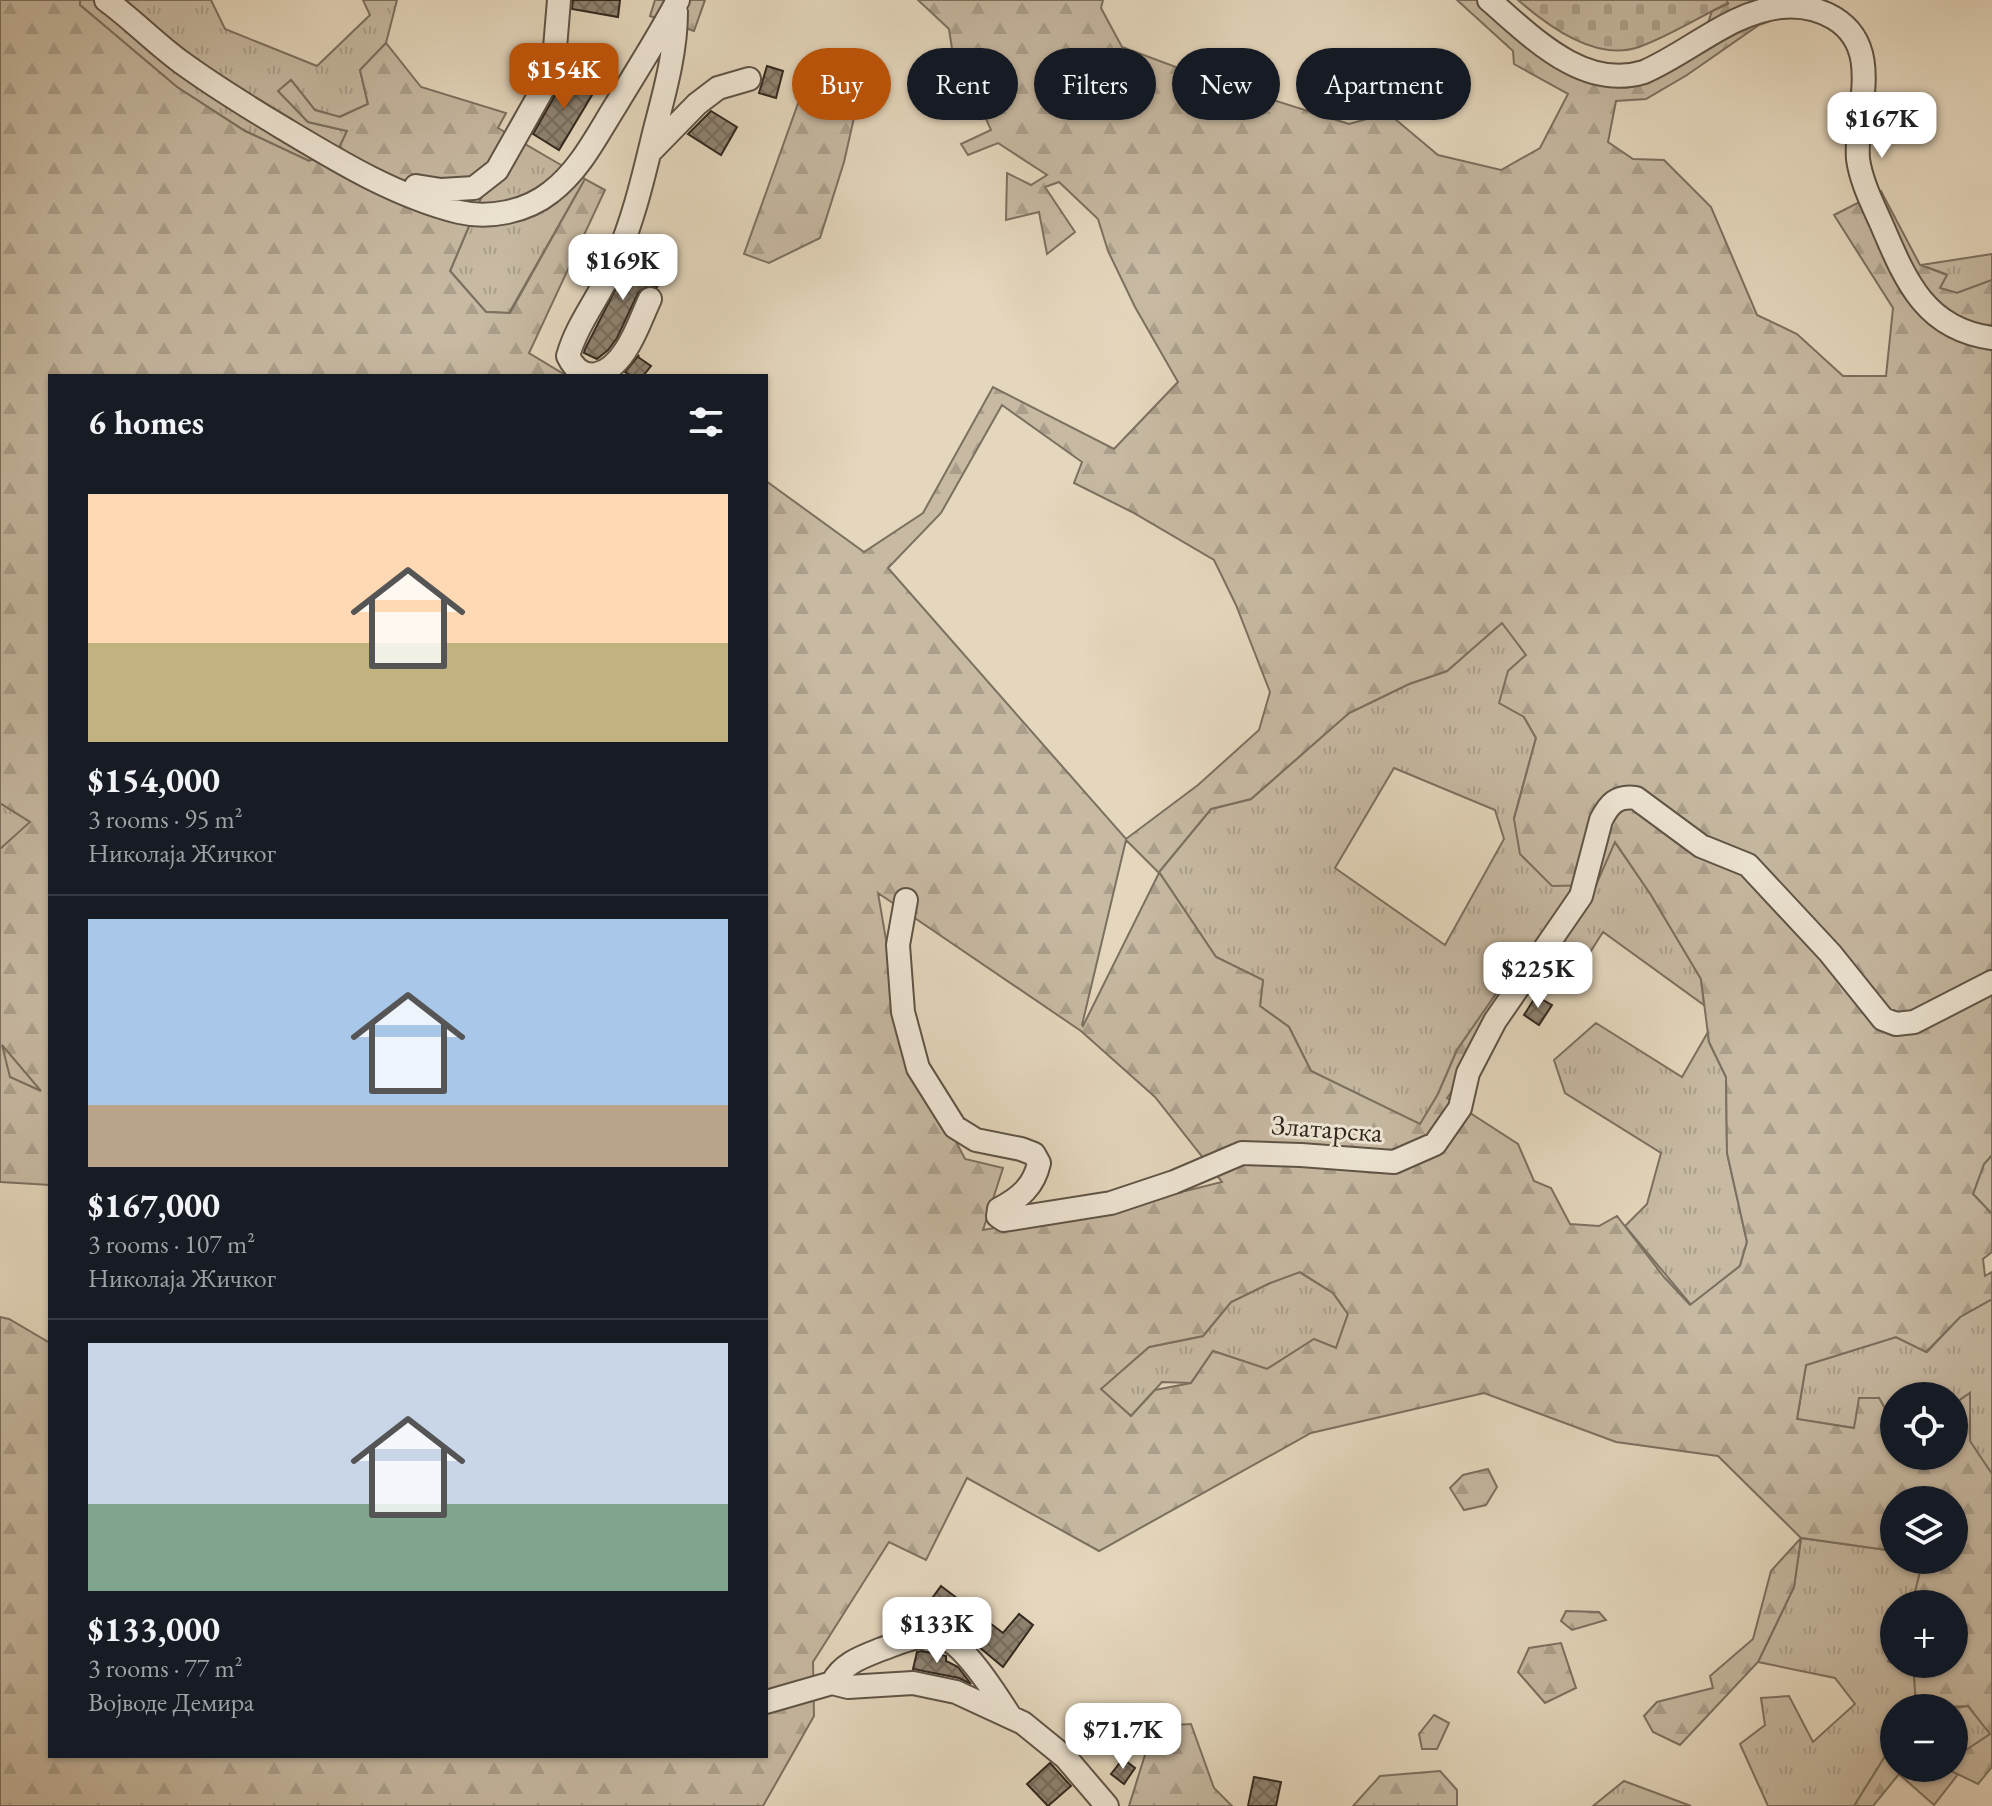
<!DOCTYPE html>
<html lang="en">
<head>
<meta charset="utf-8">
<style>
  body { margin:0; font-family:"EB Garamond",serif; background:#242831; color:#f1f3f6; height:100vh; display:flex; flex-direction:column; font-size:30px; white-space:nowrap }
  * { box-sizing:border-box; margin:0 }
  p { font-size:26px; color:#9ea1a6 }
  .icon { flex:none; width:44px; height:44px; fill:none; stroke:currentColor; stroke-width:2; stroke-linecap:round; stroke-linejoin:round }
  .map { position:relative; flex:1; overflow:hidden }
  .sheet { position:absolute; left:48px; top:374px; width:720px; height:1384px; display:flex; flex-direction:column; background:#171b24; border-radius:0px; box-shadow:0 2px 6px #0004 }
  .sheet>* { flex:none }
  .banner { position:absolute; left:792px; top:48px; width:760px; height:72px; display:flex; gap:16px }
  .controls { position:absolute; left:1880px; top:1382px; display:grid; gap:16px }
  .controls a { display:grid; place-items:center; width:88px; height:88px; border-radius:50%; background:#171b24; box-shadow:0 2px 6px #0004; font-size:40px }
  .price { position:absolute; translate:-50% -68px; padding:0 18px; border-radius:16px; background:#fff; color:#222; font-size:26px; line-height:52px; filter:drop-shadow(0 2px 4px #0008) }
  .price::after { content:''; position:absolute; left:50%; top:48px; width:24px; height:18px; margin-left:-12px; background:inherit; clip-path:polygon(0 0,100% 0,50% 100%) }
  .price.on { background:#b45309; color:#fff }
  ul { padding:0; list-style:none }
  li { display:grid; align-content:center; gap:16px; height:424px; padding:0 40px }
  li+li { border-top:2px solid #363941 }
  li span { display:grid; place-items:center; height:248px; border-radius:0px; color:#555 }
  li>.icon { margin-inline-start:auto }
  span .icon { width:144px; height:144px; fill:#fffc; stroke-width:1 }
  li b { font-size:34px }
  h2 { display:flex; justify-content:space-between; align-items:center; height:96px; padding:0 40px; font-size:34px }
  .chip { padding:0 28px; border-radius:36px; background:#171b24; box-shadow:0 2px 6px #0004; font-size:28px; line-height:72px }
  .chip.on { background:#b45309; color:#fff }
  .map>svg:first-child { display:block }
  .grass { fill:url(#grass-tufts); stroke:#7c7060; stroke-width:2; fill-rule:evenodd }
  .forest { fill:url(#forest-firs); stroke:#7c7060; stroke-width:2; fill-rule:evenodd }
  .cemetery { fill:url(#cemetery-stones); stroke:#7c7060; stroke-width:2 }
  .building { fill:url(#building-cross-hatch); stroke:#32281f; stroke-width:2 }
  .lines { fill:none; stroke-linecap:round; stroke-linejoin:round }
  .minor-casing { stroke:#5f5446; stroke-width:26 }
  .minor { stroke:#eee5d4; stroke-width:22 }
  .labels { text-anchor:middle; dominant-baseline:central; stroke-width:6; stroke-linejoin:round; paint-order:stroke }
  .street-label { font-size:28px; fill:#32281f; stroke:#eee5d4 }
</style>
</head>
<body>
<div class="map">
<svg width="1992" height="1806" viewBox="0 0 1992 1806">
  <defs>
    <pattern id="grass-tufts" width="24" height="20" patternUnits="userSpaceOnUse" patternTransform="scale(2)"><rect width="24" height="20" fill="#c7b9a2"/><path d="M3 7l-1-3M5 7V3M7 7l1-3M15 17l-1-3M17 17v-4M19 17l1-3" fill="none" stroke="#ab9f8b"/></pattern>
    <pattern id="forest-firs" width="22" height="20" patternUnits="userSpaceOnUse" patternTransform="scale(2)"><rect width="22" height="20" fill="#c7b9a2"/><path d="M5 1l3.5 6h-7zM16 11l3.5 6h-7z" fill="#ab9f8b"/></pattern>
    <pattern id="cemetery-stones" width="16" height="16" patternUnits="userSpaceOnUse" patternTransform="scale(2)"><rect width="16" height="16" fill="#c7b9a2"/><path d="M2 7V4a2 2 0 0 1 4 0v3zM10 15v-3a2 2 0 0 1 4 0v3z" fill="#ab9f8b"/></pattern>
    <pattern id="building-cross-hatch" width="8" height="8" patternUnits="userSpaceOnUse" patternTransform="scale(2)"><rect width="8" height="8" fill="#8f8371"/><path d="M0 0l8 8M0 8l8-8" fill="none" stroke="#756b5c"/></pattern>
  </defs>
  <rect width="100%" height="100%" fill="#e5d7bd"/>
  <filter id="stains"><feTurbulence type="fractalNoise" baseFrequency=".0025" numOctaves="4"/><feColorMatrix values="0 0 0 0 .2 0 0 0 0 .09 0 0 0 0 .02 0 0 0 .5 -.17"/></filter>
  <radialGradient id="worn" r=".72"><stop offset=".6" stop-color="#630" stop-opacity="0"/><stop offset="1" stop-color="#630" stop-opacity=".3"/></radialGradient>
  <!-- grass -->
  <path class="grass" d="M80,0H211L225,29L317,66L370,15L363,0H397L386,43L360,70L368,104L339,117L315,110L291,80L279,91L308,122L347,131L339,148L309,161L245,131L177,87L80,5Z
    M508,134L585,179L509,313L486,312L450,271Z
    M1992,254V280L1957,293L1939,288L1946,274L1921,265Z
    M1502,622L1526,655L1508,671L1524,717L1536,738L1514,818L1614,841L1651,895L1701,979L1704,1005L1603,932L1573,979L1557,950L1543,932L1509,975L1457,1050L1438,1094L1420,1125L1311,1071L1289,1027L1260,1006L1263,980L1216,957L1159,872L1211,809L1251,799L1349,713L1409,684L1447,671ZM1394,768L1495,810L1504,839L1445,945L1335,868Z
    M0,803L31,822L0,849Z
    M1596,1023L1682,1077L1708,1032L1709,1042L1726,1077L1727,1153L1747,1242L1740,1266L1691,1305L1625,1226L1647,1204L1661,1153L1565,1093L1554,1060Z
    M0,1039L1,1043L43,1092L9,1077L0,1043Z
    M1992,1155V1214L1973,1194L1984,1164Z
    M1299,1272L1333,1293L1348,1314L1336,1348L1314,1339L1267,1369L1213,1351L1191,1383L1162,1382L1131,1416L1100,1389L1149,1347L1203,1336L1231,1302L1270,1283Z
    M1992,1299V1474L1969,1441L1970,1393L1954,1404V1396H1894V1424L1879,1398L1854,1428L1797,1419L1806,1365L1896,1337L1927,1352L1960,1317Z
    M1801,1538L1894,1551V1560H1923L1913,1600L1920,1604H1894V1653L1888,1661L1914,1673L1916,1708H1894V1742L1854,1806H1768L1740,1744L1765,1725L1761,1698L1789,1696L1813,1742L1855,1704L1835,1678L1758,1662L1794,1587Z
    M1968,1706L1992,1735V1752L1990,1735L1954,1758V1708Z
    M1904,1768H1945L1959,1773L1934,1805L1900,1775Z
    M1624,1781L1691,1806H1593Z"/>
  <!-- forest -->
  <path class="forest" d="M0,0H80V5L177,87L245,131L309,161L339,148L347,131L308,122L278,91L291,80L315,110L340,117L368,104L360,70L386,43L421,87L506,113L498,128L508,134L450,271L486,312L510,313L585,179L605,190L529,353L567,376H50V1185L0,1182V849L30,822L0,803ZM2,1045L41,1091L10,1077Z
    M655,0H705L694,31L650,16Z
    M918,0H1103L1101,8L1122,47L1216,82L1349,124L1388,113L1438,155L1501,170L1540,148L1568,94L1514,64L1513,51L1457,0H1484L1599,84L1698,53L1712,11L1728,4L1726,0H1756L1764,7L1791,14L1759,25L1687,75L1646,99L1616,101L1608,142L1633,159L1664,160L1711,207L1757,315L1797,334L1843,376H1886L1893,308L1834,215L1881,191L1920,265L1947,275L1940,288L1957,293L1992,280V1155L1984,1164L1973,1194L1992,1214V1252L1983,1259L1985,1276L1992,1272V1299L1960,1317L1926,1352L1896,1337L1806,1365L1797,1419L1854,1428L1859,1398H1879L1894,1424V1456H1932L1941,1461V1456H1954V1404L1970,1393V1441L1992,1474V1767L1978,1784L1945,1768H1954V1758L1990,1734L1968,1706L1916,1708L1914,1673L1895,1664H1954V1604H1920L1913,1600L1923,1560H1954V1500H1894V1551L1801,1538L1794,1587L1758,1662L1680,1745L1653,1732L1644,1716L1657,1702L1713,1688L1710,1676L1753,1639L1771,1571L1801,1538L1718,1456L1616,1442L1484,1393L1311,1433L1099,1551L967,1478L926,1560L889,1542L813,1662L814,1716L763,1806H0V1317L9,1319L50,1343V1756H766V481L864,552L923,513L993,387L1114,449L1178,382L1135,307L1108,251L1098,219L1059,182L1045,187L1075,232L1047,254L1039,212L1006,220L1007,173L1031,185L1047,175L998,143L968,155L961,144L991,130L977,99L969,63L954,62L949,29ZM1002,405L1082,462L1074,483L1132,512L1214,560L1236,605L1270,692L1259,730L1198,785L1126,839L888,568L941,513ZM1502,623L1526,655L1508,671L1499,703L1524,717L1536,738L1514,819L1520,854L1552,886L1596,885L1615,842L1651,895L1701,979L1709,1042L1726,1077L1727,1153L1747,1242L1740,1266L1690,1305L1664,1277L1617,1216L1599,1226L1570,1224L1551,1188L1534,1181L1518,1144L1447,1098L1557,950L1544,931L1509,975L1457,1050L1438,1094L1420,1124L1311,1071L1289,1027L1260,1006L1263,980L1216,957L1159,872L1211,809L1251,799L1349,713L1409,684L1447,671ZM1126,840L1159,873L1083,1026L1082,1025ZM878,893L1081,1031L1155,1097L1222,1182L1133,1204L983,1230L1003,1168L965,1159L903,1039ZM1300,1272L1333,1293L1348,1314L1336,1348L1314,1339L1267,1369L1213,1351L1191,1383L1155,1390L1131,1416L1101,1389L1149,1347L1203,1336L1231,1302L1270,1283Z
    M805,84L856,109L844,162L820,238L769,263L744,254Z
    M1488,1469L1497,1487L1486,1505L1464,1510L1450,1488L1463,1475Z
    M1566,1611L1599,1612L1606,1620L1572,1630L1561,1621Z
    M1561,1643L1576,1688L1545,1703L1518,1672L1529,1648Z
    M1434,1715L1449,1723L1437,1749H1422L1419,1734Z
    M1191,1724L1214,1788L1232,1806H1129L1154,1726Z
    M1894,1742V1768H1904L1873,1806H1854Z
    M1440,1771L1457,1790V1806H1353L1380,1776Z"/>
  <!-- cemetery -->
  <path class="cemetery" d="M1518,0H1726L1728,3C1699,17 1670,36 1639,47C1596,62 1548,26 1518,0Z"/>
  <!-- building -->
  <path class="building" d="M573,0H620L618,17L572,9Z
    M767,66L783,71L776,98L759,93Z
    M563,71L595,90L559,150L533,134L557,92Z
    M711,111L737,127L721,155L688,134Z
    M635,251L659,262L656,268L664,272L657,287L648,285L638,293L617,338L608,350L597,359L584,353L585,349Z
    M639,355L638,357L651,366L643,376H631L625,372Z
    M1536,996L1552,1005L1539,1025L1524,1015Z
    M941,1586L1003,1633L1019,1614L1033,1625L1003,1667L960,1631L925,1608Z
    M922,1651L946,1656V1661L958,1667L971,1684L959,1678L913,1669L917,1652Z
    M1123,1759L1135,1768L1124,1784L1111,1774Z
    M1050,1763L1071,1786L1048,1806L1027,1784Z
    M1254,1777L1281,1782L1276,1806H1248Z"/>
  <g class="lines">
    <defs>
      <path id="minor" d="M106,0C132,19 155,43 181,62C214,86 248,107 283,128C338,161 395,196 459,212C489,219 526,212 551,192C580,170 597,135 616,105C637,70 659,36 678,0
        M1489,0C1531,36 1583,91 1644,72C1690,52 1731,12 1781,7C1800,5 1817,8 1834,18C1885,49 1854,112 1858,159C1861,181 1872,203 1881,223C1905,279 1924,329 1992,338
        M650,152L697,104L718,88L749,79
        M416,186L441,190L474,188L497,170L545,85L555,48L559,0
        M650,299C642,316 636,335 625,351C609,375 583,387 568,356C577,324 598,299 612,268C632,226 643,179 654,133C664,94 676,53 676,12
        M906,900L898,945L903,1012L918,1068L955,1127L976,1140L1021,1149L1034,1154L1039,1163C1034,1186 1020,1198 999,1209L998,1216L1004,1220L1111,1203L1174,1182L1242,1153L1301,1155L1394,1162L1435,1144L1460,1108L1468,1073L1495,1021L1581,896L1601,820C1609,804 1617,795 1636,798L1701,846L1748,865L1830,953L1883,1019L1896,1024L1914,1022L1992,982
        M832,1683L848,1687L913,1683L956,1692L1023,1723L1066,1758L1107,1806
        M766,1702L832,1683C843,1663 862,1657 882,1649C899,1643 922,1632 942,1637C965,1644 997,1696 1010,1716"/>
    </defs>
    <!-- minor casing -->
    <use href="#minor" class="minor-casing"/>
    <!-- minor -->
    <use href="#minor" class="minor"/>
  </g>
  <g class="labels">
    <!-- street labels -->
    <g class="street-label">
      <text transform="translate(1327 1128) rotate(4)">Златарска</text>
    </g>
  </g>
  <rect width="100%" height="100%" filter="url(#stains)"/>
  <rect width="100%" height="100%" fill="url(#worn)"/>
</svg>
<div class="controls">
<a><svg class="icon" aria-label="locate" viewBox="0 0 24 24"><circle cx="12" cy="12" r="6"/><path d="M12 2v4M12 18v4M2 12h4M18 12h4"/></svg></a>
<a><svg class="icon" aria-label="layers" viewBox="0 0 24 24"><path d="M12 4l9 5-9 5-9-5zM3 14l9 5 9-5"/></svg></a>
<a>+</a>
<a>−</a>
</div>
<b class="price on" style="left:564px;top:111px">$154K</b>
<b class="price" style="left:1882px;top:160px">$167K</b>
<b class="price" style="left:623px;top:302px">$169K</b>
<b class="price" style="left:1538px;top:1010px">$225K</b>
<b class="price" style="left:937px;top:1665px">$133K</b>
<b class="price" style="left:1123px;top:1771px">$71.7K</b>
<div class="banner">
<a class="chip on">Buy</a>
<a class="chip">Rent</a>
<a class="chip">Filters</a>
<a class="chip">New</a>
<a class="chip">Apartment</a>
</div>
<section class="sheet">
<h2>6 homes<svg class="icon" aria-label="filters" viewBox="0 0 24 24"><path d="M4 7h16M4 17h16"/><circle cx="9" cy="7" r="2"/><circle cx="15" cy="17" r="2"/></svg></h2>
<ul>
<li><span style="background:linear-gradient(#ffd9b3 60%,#c2b280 0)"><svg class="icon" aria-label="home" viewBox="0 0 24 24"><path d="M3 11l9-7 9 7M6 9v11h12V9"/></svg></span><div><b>$154,000</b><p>3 rooms · 95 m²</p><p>Николаја Жичког</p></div></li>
<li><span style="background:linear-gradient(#a9c7e8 75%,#b9a48a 0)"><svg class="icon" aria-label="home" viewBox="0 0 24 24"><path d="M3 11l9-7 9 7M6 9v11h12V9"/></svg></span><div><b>$167,000</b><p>3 rooms · 107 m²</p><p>Николаја Жичког</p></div></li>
<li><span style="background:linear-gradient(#c9d6e8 65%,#7fa58c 0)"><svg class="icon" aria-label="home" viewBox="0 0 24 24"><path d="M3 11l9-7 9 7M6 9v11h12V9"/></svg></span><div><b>$133,000</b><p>3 rooms · 77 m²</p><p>Војводе Демира</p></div></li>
</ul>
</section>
</div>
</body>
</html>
